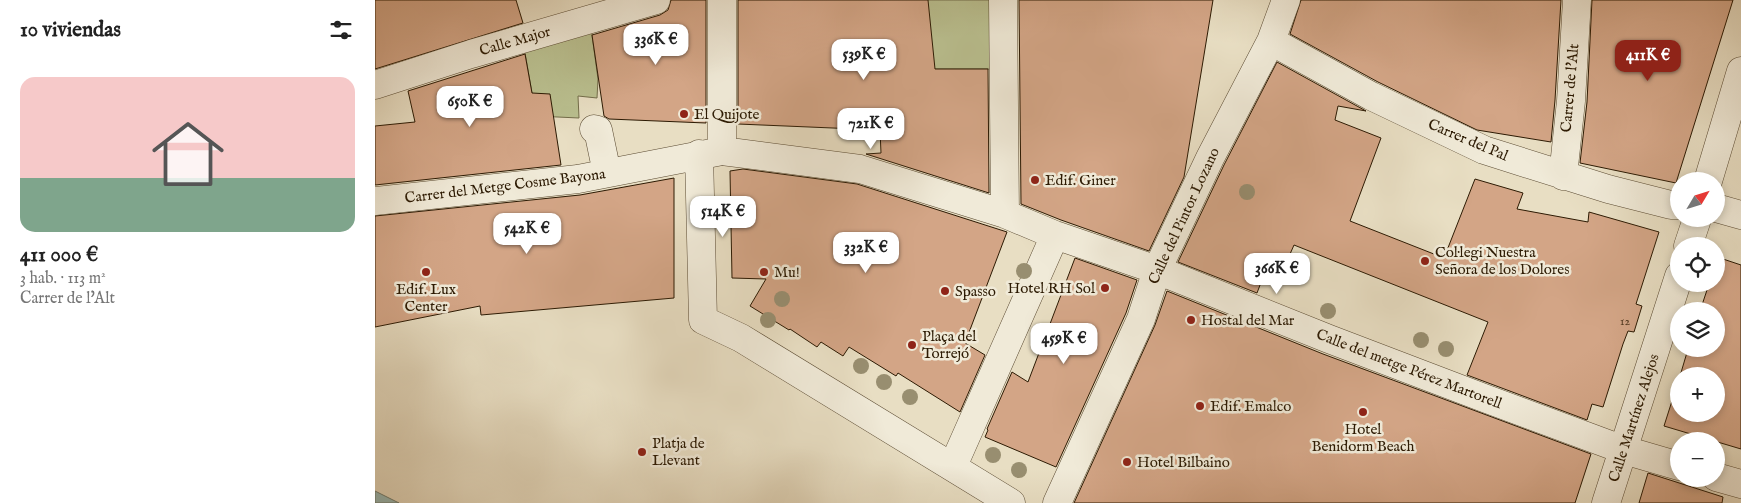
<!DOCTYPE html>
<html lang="es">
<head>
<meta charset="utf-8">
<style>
  body { margin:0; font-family:"IM FELL English",serif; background:#f2f2f2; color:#222; height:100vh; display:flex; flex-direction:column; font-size:19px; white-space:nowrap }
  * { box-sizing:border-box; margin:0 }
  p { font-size:16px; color:#767676 }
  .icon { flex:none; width:28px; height:28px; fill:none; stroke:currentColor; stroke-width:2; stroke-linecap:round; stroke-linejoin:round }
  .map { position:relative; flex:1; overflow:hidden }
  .sheet { display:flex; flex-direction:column; background:#fff; width:375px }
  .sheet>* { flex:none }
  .needle { width:32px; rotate:52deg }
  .fabs { position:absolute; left:1295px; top:172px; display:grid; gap:10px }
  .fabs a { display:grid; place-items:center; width:55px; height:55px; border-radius:50%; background:#fff; box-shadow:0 2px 8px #0003; font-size:25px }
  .price { position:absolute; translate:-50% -42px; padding:0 11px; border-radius:10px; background:#fff; color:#222; font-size:16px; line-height:32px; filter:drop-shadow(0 1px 2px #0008) }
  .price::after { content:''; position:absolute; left:50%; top:30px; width:15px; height:11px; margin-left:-8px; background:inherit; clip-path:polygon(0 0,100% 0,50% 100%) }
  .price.active { background:#8f2418; color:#fff }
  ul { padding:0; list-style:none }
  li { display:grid; align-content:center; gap:10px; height:265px; padding:0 20px }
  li+li { border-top:1px solid #e0e0e0 }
  li span { display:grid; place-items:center; height:155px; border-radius:15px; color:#555 }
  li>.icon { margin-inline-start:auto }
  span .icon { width:90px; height:90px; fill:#fffc; stroke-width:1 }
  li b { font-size:21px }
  h2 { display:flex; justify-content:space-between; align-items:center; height:60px; padding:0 20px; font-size:21px }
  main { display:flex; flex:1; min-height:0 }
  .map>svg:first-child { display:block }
  .green { fill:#bac090; stroke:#736d4a }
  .water { fill:#98bbb9; stroke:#6d7b70 }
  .building { fill:#d3a586; stroke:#2c1a03 }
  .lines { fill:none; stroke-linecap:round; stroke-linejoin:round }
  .street-casing { stroke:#5b4b33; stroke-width:29 }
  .street { stroke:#f0ead8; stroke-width:28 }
  .tree { fill:#988e70 }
  .poi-dot { fill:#8f2418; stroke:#f0ead8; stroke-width:2 }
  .labels { text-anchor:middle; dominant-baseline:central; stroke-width:5; stroke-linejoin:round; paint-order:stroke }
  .number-label { font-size:12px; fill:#563d24 }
  .street-label { font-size:15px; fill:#2c1a03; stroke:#f0ead8 }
  .poi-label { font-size:15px; fill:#2c1a03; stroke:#f0ead8; text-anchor:start }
</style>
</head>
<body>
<main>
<section class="sheet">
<h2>10 viviendas<svg class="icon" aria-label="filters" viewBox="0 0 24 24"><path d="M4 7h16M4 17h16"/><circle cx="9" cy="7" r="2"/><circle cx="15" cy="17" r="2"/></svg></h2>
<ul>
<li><span style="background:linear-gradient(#f6c9c9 65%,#7fa58c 0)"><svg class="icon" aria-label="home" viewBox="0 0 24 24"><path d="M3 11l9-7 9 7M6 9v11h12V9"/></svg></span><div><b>411 000 €</b><p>3 hab. · 113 m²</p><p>Carrer de l'Alt</p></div></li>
</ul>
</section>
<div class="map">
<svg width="1366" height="503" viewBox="0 0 1366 503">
  <rect width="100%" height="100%" fill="#e8dec3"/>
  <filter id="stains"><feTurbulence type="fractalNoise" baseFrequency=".004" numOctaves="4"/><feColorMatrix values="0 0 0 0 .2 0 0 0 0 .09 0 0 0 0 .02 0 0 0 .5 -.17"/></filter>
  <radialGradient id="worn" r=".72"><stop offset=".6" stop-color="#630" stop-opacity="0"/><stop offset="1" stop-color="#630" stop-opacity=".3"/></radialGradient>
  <!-- green -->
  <path class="green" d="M553,0H619L621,69H516Z
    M216,28L223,79L222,98L203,96L204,118L161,116L149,47Z"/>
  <!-- water -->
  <path class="water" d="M0,491L24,503H0Z"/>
  <!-- building -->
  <path class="building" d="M0,0H141L148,23L0,69Z
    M296,0H331V123L234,119L229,116L217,35L285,15L293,10Z
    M363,0H553L560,69H613L614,193L491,154L506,153L505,130L363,124Z
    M644,0H838L809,177L774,251L686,220L646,204Z
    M926,0H1186L1180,100L1176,142L1102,130L1003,82L915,34Z
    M1217,0H1358L1301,183L1205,163L1212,102Z
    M150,54L157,93L175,94L186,165L0,185V126L40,122L33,91Z
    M902,62L991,111L963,106L960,120L1006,138L975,221L1069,258L1100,179L1148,193L1142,209L1213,222L1214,212L1284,232L1261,304L1267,306L1259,332L1253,331L1248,344L1228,407L1217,404L1212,420L1092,375L1113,322L919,245L908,270L893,264L882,293L803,262L849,165Z
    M368,169L482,184L632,232L590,343L610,355L585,412L523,373L521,376L474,347L468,356L446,342L442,347L415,329L414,330L375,306L391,279L357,278L355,171Z
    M299,178V298L106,315L105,306L0,327V216L205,195Z
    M1342,257L1366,265V449L1289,426L1304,379V414H1341V376H1305L1313,349H1341V311H1325L1334,284H1341Z
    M700,258L762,280L751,313L681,467L610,437L613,430L612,429L637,372L653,382Z
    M792,291L948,354L1216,454L1200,503H699L780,325Z
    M1273,473L1348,497L1347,503H1264Z"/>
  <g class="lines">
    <defs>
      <path id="street" d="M347,0V151
        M628,0L630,214
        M896,41L996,96L1109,150L1233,189L1296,205H1304
        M0,85L96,54L281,0
        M219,129L223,130L232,173
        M324,154L328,320L366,338L636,503
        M1188,176L1196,101L1202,0
        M1333,181L1366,71
        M0,201L203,179L347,151L485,169L630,214L680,235L782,270L954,339L1109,398L1249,450L1304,466
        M1341,208L1366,215
        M1313,246L1322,219
        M578,466L680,235
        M1341,477L1366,484
        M682,503L766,319L782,270L835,158L896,41L911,0
        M1231,503L1304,276"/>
    </defs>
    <!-- street casing -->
    <use href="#street" class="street-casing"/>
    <!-- street -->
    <use href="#street" class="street"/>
  </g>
  <!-- trees -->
  <g class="tree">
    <circle cx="872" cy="192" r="8"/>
    <circle cx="649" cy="271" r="8"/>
    <circle cx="407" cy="299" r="8"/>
    <circle cx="953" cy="311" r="8"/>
    <circle cx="393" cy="320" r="8"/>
    <circle cx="1046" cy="340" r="8"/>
    <circle cx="1071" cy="349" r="8"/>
    <circle cx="486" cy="366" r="8"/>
    <circle cx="509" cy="382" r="8"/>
    <circle cx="535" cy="397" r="8"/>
    <circle cx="618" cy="455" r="8"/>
    <circle cx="644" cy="470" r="8"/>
  </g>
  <!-- markers -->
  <g class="poi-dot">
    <circle cx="309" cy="114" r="5"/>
    <circle cx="660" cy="180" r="5"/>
    <circle cx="1050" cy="261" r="5"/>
    <circle cx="51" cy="272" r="5"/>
    <circle cx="389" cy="272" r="5"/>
    <circle cx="730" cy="288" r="5"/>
    <circle cx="570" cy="291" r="5"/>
    <circle cx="816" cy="320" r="5"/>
    <circle cx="537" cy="345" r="5"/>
    <circle cx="825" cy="406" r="5"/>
    <circle cx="988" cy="412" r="5"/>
    <circle cx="267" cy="452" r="5"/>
    <circle cx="752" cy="462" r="5"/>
  </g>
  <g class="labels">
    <!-- number labels -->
    <g class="number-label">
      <text x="1250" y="321">12</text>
    </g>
    <!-- street labels -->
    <g class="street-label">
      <text transform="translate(140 41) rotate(-16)">Calle Major</text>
      <text transform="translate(1195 88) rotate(-85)">Carrer de l'Alt</text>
      <text transform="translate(1093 140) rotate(23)">Carrer del Pal</text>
      <text transform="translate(130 186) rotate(-7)">Carrer del Metge Cosme Bayona</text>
      <text transform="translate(809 216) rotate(-65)">Calle del Pintor Lozano</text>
      <text transform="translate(1034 369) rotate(21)">Calle del metge Pérez Martorell</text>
      <text transform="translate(1259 418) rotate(-72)">Calle Martínez Alejos</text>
    </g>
    <!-- poi labels -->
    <g class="poi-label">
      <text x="319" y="114">El Quijote</text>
      <text x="670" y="180">Edif. Giner</text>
      <text x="1060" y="252">Col·legi Nuestra<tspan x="1060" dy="17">Señora de los Dolores</tspan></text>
      <text x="399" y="272">Mu!</text>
      <text x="720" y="288" text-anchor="end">Hotel RH Sol</text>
      <text x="51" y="289" text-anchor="middle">Edif. Lux<tspan x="51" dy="17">Center</tspan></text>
      <text x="580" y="291">Spasso</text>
      <text x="826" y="320">Hostal del Mar</text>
      <text x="547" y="336">Plaça del<tspan x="547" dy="17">Torrejó</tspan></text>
      <text x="835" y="406">Edif. Emalco</text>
      <text x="988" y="429" text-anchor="middle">Hotel<tspan x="988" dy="17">Benidorm Beach</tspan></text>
      <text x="277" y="443">Platja de<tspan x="277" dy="17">Llevant</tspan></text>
      <text x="762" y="462">Hotel Bilbaino</text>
    </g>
  </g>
  <rect width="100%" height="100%" filter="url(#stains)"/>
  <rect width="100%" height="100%" fill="url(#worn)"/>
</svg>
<div class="fabs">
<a><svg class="needle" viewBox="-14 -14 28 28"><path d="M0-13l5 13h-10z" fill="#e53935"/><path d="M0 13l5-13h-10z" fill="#767676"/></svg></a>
<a><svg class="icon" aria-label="locate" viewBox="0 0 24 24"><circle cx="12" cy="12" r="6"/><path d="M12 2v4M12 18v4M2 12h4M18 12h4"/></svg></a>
<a><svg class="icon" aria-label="layers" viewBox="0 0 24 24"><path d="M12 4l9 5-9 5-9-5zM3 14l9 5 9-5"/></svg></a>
<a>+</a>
<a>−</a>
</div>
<b class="price" style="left:281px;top:66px">336K €</b>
<b class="price" style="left:489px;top:81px">539K €</b>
<b class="price active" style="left:1273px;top:82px">411K €</b>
<b class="price" style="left:95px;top:128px">650K €</b>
<b class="price" style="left:496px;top:150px">721K €</b>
<b class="price" style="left:348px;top:238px">514K €</b>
<b class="price" style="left:152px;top:255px">542K €</b>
<b class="price" style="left:491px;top:274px">332K €</b>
<b class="price" style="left:902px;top:295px">366K €</b>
<b class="price" style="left:689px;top:365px">459K €</b>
</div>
</main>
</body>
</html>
